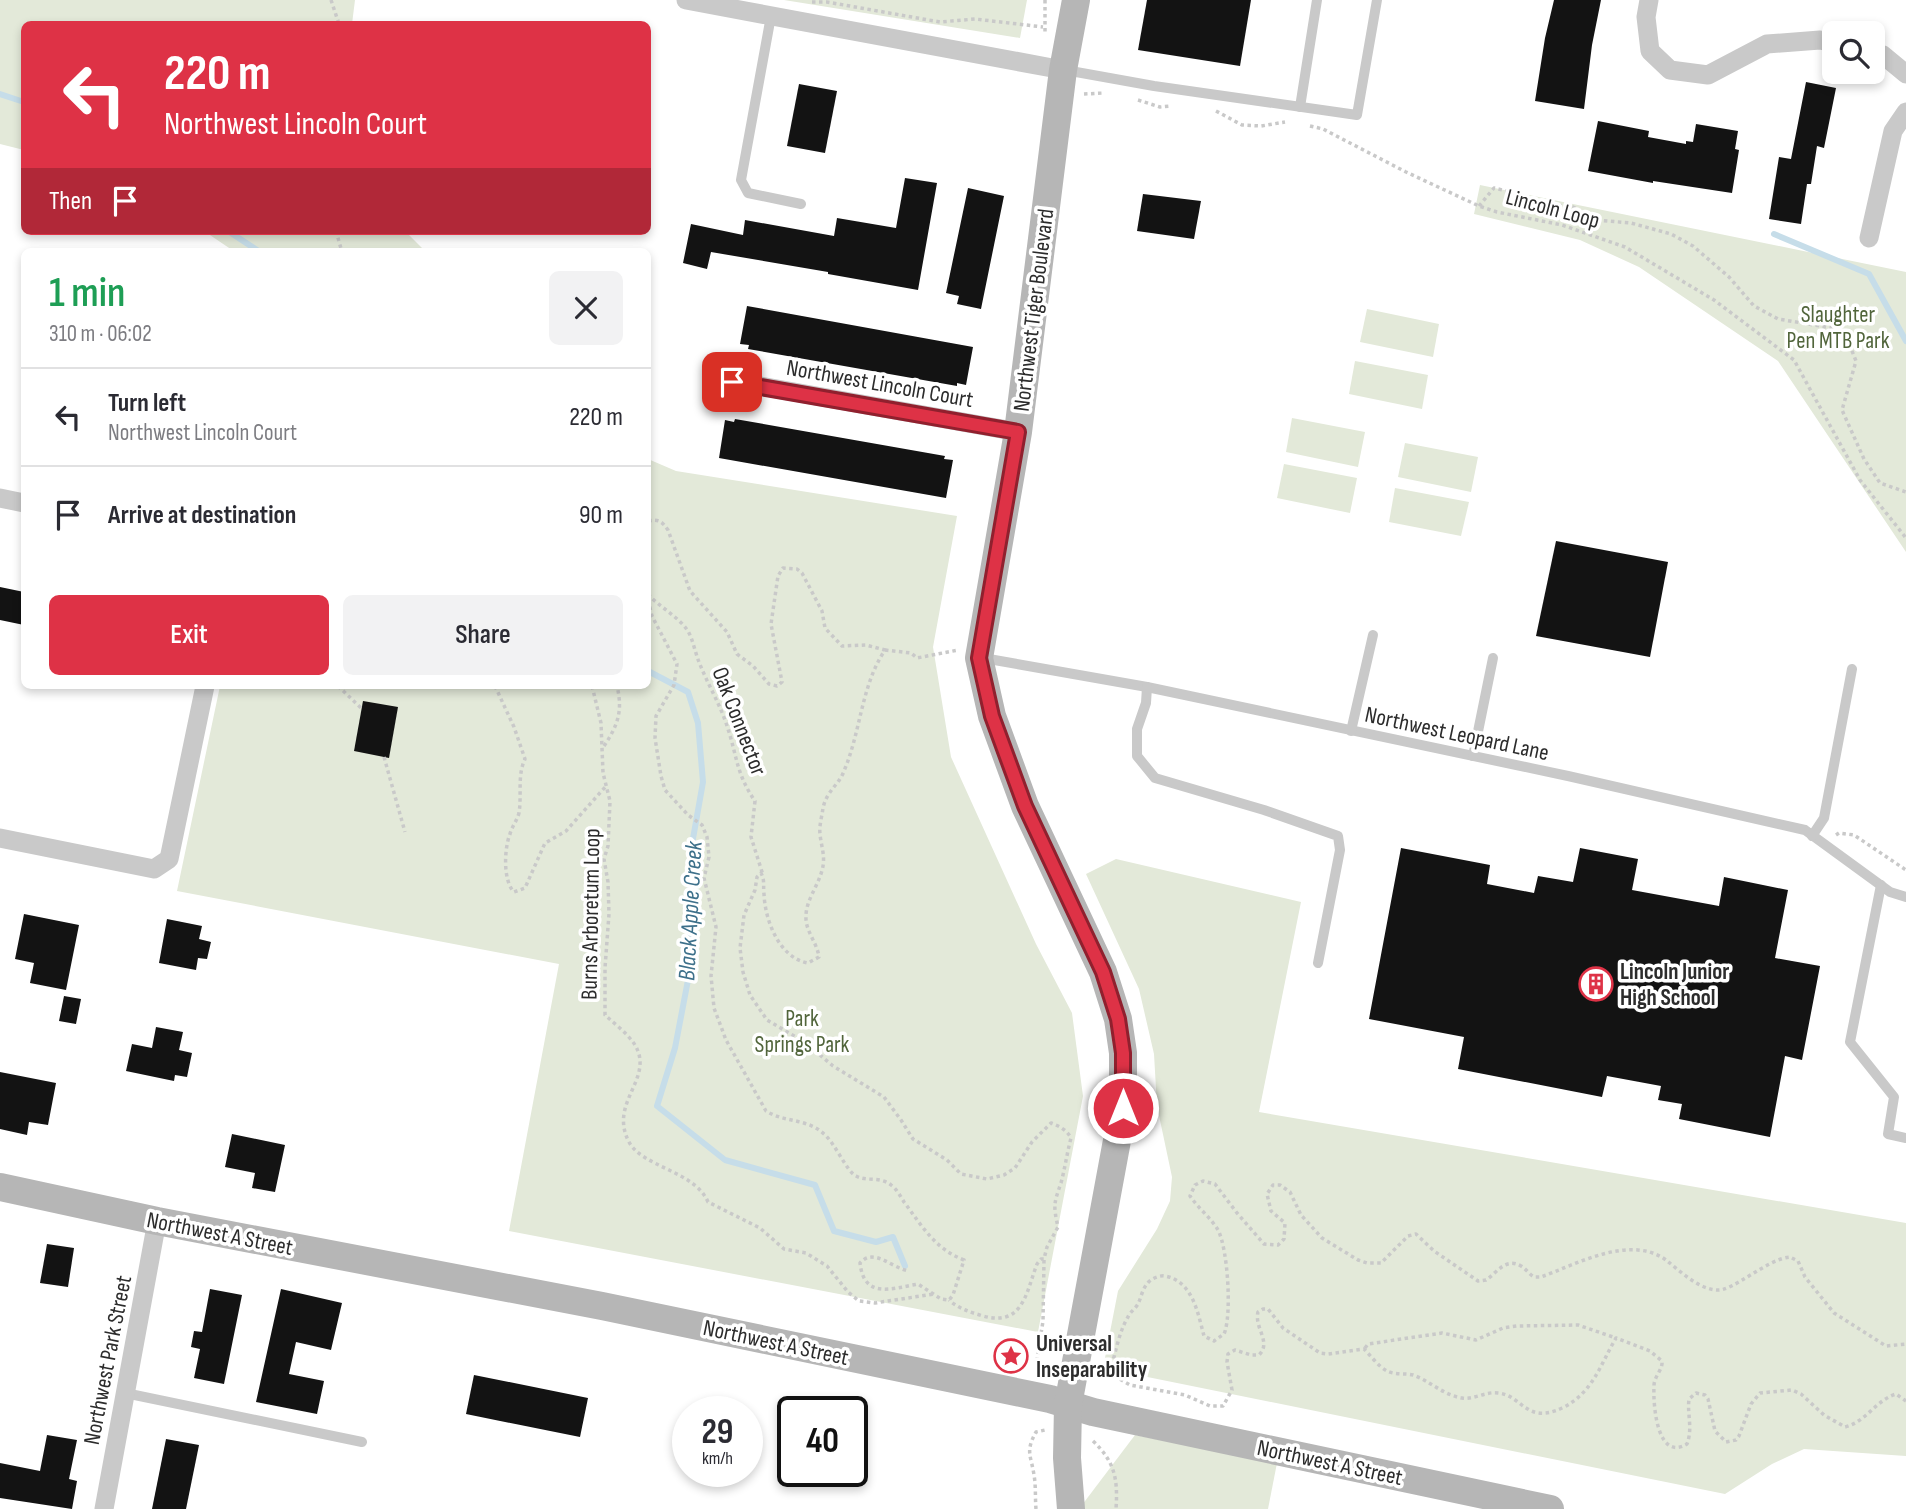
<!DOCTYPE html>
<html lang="en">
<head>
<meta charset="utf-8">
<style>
	:root { --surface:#fff; --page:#f2f2f3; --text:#2b2b33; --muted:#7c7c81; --line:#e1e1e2; --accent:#de3246 }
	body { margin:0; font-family:"Sofia Sans Condensed",sans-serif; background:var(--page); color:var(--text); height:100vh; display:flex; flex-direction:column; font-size:26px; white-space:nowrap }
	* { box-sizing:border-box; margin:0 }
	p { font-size:23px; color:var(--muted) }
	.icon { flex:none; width:38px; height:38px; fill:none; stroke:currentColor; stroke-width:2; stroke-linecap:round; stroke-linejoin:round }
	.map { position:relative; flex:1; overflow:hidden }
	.drawer { position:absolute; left:21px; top:248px; width:630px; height:441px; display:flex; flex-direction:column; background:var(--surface); border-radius:10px; box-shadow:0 4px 10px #0003 }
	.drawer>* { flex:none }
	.banner { position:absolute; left:21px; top:21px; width:630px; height:214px; border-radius:10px; box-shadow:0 4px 10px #0003; background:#de3246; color:#fff; overflow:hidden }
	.buttons { position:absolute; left:1822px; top:21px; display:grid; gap:14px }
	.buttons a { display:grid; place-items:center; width:63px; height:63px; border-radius:10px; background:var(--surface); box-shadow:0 4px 10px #0003; font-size:35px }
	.speed { position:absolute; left:672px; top:1396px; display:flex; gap:14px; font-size:35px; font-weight:700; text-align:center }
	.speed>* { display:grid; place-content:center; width:91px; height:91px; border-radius:50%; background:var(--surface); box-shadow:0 4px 10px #0003; line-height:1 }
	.speed small { font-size:18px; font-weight:400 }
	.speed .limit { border:4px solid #111; border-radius:10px; background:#fff; color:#111 }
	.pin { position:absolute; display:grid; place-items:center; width:60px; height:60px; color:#fff; margin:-30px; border-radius:14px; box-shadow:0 4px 10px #0006 }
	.me { position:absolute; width:77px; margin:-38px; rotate:0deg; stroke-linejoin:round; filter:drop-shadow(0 0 5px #0008) }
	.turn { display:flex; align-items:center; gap:24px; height:147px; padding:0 28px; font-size:32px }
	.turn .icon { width:91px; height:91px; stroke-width:2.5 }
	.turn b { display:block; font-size:49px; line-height:60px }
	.then { display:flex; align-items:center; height:66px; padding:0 28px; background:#0003; gap:14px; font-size:26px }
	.round { display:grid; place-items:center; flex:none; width:74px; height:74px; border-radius:10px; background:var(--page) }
	.summary { display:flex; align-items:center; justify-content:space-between; height:119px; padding:0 28px }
	h1 { font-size:42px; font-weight:600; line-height:52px; color:#1e9e55 }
	.action { display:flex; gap:14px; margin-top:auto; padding:14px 28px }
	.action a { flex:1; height:80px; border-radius:10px; background:var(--accent); color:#fff; font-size:28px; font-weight:600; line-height:80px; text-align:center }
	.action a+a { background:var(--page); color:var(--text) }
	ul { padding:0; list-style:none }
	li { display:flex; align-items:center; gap:21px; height:98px; padding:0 28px; border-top:2px solid var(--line) }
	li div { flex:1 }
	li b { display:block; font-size:26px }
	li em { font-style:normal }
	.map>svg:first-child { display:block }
</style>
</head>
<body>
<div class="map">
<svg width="1906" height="1509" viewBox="0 0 1906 1509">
	<rect width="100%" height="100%" fill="#fff"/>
	<g fill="#e3e9d9">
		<polygon points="0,0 355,0 352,24 24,24 24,150 0,144"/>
		<polygon points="784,0 1027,0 1020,38"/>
		<polygon points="1480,185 1906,272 1906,552 1778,361 1639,267 1580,240 1474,214"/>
		<polygon points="204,231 405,231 426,252 235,252"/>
		<polygon points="1367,309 1439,324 1433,357 1360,342"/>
		<polygon points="1355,361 1428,375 1422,409 1349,394"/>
		<polygon points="1292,418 1365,432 1358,467 1286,452"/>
		<polygon points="1405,443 1478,457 1471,492 1398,477"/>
		<polygon points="648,459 676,471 957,516 933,647 951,757 1036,944 1072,1013 1083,1096 1038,1332 509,1231 559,964 177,891 220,686 648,686"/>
		<polygon points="1284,464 1357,478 1350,513 1277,498"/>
		<polygon points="1395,488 1469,502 1461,536 1389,522"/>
		<polygon points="1116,859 1301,902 1259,1112 1906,1223 1906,1456 1804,1449 1772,1464 1725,1494 1103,1368 1118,1291 1157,1229 1170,1201 1172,1177 1157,1106 1154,1054 1139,989 1086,874"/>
		<polygon points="1135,1435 1277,1463 1268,1509 1079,1509"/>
	</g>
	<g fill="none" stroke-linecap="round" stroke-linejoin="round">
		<g stroke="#c6dde9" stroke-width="6">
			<polyline points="0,94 24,102"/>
			<polyline points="228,231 260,252"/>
			<polyline points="1774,234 1869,274 1906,341"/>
			<polyline points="648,671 688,692 698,723 703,782 691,850 688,980 675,1048 657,1106 725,1160 815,1185 834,1231 876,1242 893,1237 905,1266"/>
		</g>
	</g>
	<g fill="#131313">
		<polygon points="1147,0 1251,0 1240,66 1138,50"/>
		<polygon points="1554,0 1601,0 1592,45 1584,109 1535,101 1545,38"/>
		<polygon points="1806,82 1836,88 1824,148 1817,146 1811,184 1807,184 1801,224 1769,219 1779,157 1791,159"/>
		<polygon points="799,84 837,91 825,153 787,146"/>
		<polygon points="1598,121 1649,131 1648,137 1686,144 1686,141 1693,142 1696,124 1738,131 1735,149 1739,150 1732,193 1653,181 1653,183 1588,171"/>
		<polygon points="905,178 937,183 918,290 828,274 828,272 711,252 707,269 683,263 691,224 743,235 745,220 834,236 837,218 896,228"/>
		<polygon points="968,188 1004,196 981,309 957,304 959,296 946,293"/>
		<polygon points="1143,194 1201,201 1194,239 1137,231"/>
		<polygon points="747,306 973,347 966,385 957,383 957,386 748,349 749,345 740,344"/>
		<polygon points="735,419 945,456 944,459 953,460 946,498 719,458 725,420 734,422"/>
		<polygon points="1556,541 1668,562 1650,657 1536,636"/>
		<polygon points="0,587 24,592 24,625 0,620"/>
		<polygon points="363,701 398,707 389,758 354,751"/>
		<polygon points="1401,848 1490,865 1487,884 1534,893 1538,876 1573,882 1580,848 1638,859 1632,890 1719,906 1724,877 1788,890 1775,958 1820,966 1802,1060 1785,1056 1770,1137 1679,1119 1682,1104 1658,1100 1661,1086 1607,1076 1602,1097 1458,1069 1464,1037 1369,1019"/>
		<polygon points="24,914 79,925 66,990 30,983 34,963 15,959"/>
		<polygon points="167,919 202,926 199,939 211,942 207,959 198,958 196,970 159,963"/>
		<polygon points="64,996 81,999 76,1024 59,1021"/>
		<polygon points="156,1027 183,1032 179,1050 192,1053 187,1077 175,1075 174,1081 126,1071 132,1044 152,1048"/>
		<polygon points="0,1072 56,1083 48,1125 29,1122 27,1135 0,1129"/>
		<polygon points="232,1134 285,1145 275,1192 252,1188 255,1173 225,1167"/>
		<polygon points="47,1244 74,1248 68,1287 40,1283"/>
		<polygon points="210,1289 242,1295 224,1384 194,1378 200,1349 191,1347 194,1331 202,1332"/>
		<polygon points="281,1289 342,1303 331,1350 296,1342 289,1374 324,1381 317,1414 256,1402"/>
		<polygon points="474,1375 588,1398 580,1437 466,1414"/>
		<polygon points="47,1435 77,1440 69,1479 77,1481 72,1509 0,1498 0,1463 40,1471"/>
		<polygon points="166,1439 199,1445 186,1509 152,1509"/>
	</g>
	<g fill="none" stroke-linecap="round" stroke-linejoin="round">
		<g stroke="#c9c9c9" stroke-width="3.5" stroke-dasharray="3.5 3.5" stroke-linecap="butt">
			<polyline points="331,0 339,24"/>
			<polyline points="1045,0 1045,33"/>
			<polyline points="812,2 827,2 940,22 975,19 1043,27"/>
			<polyline points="1084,94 1104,93"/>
			<polyline points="1138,100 1160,107 1171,106"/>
			<polyline points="1216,111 1242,125 1261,126 1285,122"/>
			<polyline points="1310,126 1323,129 1406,172 1479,206 1497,212 1562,225 1625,247 1714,300 1794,360 1860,480 1906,538"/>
			<polyline points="1479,206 1494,188 1515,193 1531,202 1573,207 1596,220 1631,223 1671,234 1693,246 1729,277 1754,306 1778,319 1838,329 1848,341 1856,361 1842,410 1864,459 1880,483 1906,492"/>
			<polyline points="336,231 342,252"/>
			<path d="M648,521C658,519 662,521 668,530L690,591L727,632L737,654L753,666L769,684L777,686L782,682L771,624L778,576L783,568L797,569L802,573L822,611L825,628L842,646L866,645L885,650C861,686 861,731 844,771C839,785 827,790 823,808C822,816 819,826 820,834C821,845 825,855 823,866C820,884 806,899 806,916C805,931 817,942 819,957L808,963C779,958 765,920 764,894C763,886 765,880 761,873L757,877L755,890L744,915L740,948L743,972L750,995L767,1020L806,1043L833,1066L884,1097L901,1120L913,1139L947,1160L961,1174L987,1179L1004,1175L1015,1168L1032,1142L1051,1123C1059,1126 1067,1130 1071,1138C1067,1153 1065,1168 1061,1183C1054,1203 1053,1205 1058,1227L1047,1247L1044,1259H1041L1037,1264C1026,1293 1023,1327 983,1316C970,1312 959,1309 949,1300"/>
			<path d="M648,594C659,607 678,616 688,631C693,640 695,652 699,662C707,683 720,704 727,726C737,755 736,774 755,801L751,837L763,875"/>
			<path d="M648,600L652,616L677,664L674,685L656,716L655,738L661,776L665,790L688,815L702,825L707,837L709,857L704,878L716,927L711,976L714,1008L726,1040L766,1111C785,1123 807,1118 824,1134C835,1143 847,1172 856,1176C867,1182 880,1176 891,1185C896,1188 901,1197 904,1202C922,1226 935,1249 964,1260L953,1295L949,1300L941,1299L918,1284C891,1289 864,1299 860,1263C874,1247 891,1268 909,1271"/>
			<polyline points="885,650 911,653 917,658 958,650"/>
			<polyline points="338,686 361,708"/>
			<path d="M495,686L514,727L525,759C517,776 522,794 519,813C517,821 512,826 510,834C504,849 503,881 514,892L525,888L545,843L566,831L607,785"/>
			<path d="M592,686L601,723L603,773L610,801L608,846L604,859L608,882L609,914L605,968V1015C615,1024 628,1034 635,1045C655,1079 608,1102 629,1142C642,1167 695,1171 708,1202L760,1228L784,1249L806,1253L827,1266L848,1292L859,1301L875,1303L934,1294"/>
			<path d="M604,746C618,725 623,711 617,686"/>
			<polyline points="384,757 405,832"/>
			<polyline points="1836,835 1839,833 1854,835 1906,870"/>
			<polyline points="1044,1260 1043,1321 1037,1360 1042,1365 1052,1368"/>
			<polyline points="1365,1348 1368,1344 1442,1333 1476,1340 1503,1328 1517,1326 1578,1325 1616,1338"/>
			<path d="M1108,1372L1130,1385L1185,1395L1210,1406H1223L1232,1390L1227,1362L1228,1354L1235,1350L1251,1355H1259C1272,1342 1254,1328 1258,1312L1263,1309H1268L1283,1328L1320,1353L1328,1354L1364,1349C1370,1355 1379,1367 1387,1371C1395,1375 1405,1373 1413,1375C1430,1381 1443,1395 1462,1398C1474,1400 1486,1391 1498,1393C1522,1395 1526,1425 1562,1408C1593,1393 1600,1365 1616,1338L1650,1351L1662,1361C1663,1370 1654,1376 1654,1386C1653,1405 1657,1462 1687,1444C1693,1428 1687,1415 1689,1399L1696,1393L1705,1395L1708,1399L1715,1431L1726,1442L1736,1440L1739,1436L1751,1404L1760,1393L1792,1390L1801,1394L1824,1415L1845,1427C1866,1422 1876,1400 1896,1394L1906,1401"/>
			<path d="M1096,1378L1111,1368C1116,1351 1119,1332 1128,1317C1130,1312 1135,1309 1138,1304C1141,1298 1142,1290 1147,1284C1150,1279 1159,1275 1165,1276C1193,1281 1198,1314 1204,1336L1214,1341L1224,1334C1232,1316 1228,1249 1218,1230C1211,1218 1198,1208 1190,1196L1195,1185L1203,1181L1215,1184L1237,1213L1264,1244L1278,1245L1284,1239L1285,1223L1271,1211L1267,1194L1273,1185H1280L1290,1192L1301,1215L1322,1238L1358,1260L1367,1263H1381L1408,1236L1416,1234L1434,1251L1478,1281L1486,1280C1497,1273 1505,1257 1521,1266C1526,1269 1529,1274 1534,1277H1541C1577,1264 1630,1234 1666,1260C1680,1271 1698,1289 1717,1290C1732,1292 1767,1259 1790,1257L1798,1261L1805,1277L1834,1313L1886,1346L1906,1344"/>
			<path d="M1093,1441C1115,1462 1118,1479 1116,1509"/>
			<path d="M1036,1509C1035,1498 1036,1486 1034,1475C1031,1455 1025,1452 1036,1432L1045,1430"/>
		</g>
		<g stroke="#c9c9c9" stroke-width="10">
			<polyline points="771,16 741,180 748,193 801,204"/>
			<polyline points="1065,70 1154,86 1357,115 1377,0"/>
			<polyline points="1300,107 1317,0"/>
			<polyline points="983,658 1147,687 1568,776 1805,830 1890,892 1906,897"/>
			<polyline points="1147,687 1146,703 1137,729 1137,756 1155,778 1264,810 1338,836 1340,850 1318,963"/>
			<polyline points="1351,731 1373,635"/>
			<polyline points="1473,756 1493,658"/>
			<polyline points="1812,836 1824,818 1852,669"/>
			<polyline points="1881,885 1850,1042 1894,1097 1888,1134 1906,1138"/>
			<polyline points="125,1393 362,1442"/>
		</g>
		<g stroke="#c9c9c9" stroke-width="19">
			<polyline points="686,0 1063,70"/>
			<polyline points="1649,0 1646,17 1650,51 1670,70 1708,75 1767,44 1820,40 1834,43"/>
			<polyline points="1872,52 1883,55 1906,74"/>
			<polyline points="1869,238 1893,131 1906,112"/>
			<polyline points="732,381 1018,432"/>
			<polyline points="0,498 24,503"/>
			<polyline points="0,838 154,869 169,859 205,686"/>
			<polyline points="104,1509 157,1221"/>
		</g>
		<g stroke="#b6b6b6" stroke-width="28">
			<polyline points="0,1187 157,1221 602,1306 1050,1399 1093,1412 1550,1509"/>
			<polyline points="1071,1509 1067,1458 1068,1405 1123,1108 1123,1053 1118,1019 1103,972 1025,806 992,716 979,658 1018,432 1063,70 1076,0"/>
		</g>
	</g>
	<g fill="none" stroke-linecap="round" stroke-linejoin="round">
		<defs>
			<polyline id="route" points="732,382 1018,432 979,658 992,716 1025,806 1103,972 1118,1019 1123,1053 1123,1108"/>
		</defs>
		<use href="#route" stroke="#90202e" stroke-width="18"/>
		<use href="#route" stroke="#de3246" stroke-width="12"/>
	</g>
	<defs>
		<symbol id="building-ring" viewBox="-11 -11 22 22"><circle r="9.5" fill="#fff" stroke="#de3246" stroke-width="1.5"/><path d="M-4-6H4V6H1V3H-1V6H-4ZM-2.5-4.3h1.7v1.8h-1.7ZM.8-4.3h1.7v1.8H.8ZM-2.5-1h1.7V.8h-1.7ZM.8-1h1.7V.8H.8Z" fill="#de3246"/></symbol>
		<symbol id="sight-ring" viewBox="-11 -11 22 22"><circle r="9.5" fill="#fff" stroke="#de3246" stroke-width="1.5"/><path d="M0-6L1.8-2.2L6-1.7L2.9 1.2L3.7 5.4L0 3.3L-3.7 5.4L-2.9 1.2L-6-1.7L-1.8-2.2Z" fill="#de3246"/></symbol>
	</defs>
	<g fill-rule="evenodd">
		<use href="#building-ring" x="1577" y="965" width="38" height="38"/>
		<use href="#sight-ring" x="992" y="1337" width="38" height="38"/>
	</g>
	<g text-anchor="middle" stroke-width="7" stroke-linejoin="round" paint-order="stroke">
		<g font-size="23" fill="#2c2c2c" stroke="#fff">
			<text transform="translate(1553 208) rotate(15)" y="8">Lincoln Loop</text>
			<text transform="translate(1033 310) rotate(-83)" y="8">Northwest Tiger Boulevard</text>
			<text transform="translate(880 383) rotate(10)" y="8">Northwest Lincoln Court</text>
			<text transform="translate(740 721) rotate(69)" y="8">Oak Connector</text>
			<text transform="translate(1457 733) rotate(12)" y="8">Northwest Leopard Lane</text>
			<text transform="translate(590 914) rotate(-89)" y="8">Burns Arboretum Loop</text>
			<text transform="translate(220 1233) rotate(11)" y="8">Northwest A Street</text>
			<text transform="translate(776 1342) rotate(12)" y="8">Northwest A Street</text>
			<text transform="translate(107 1360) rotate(-79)" y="8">Northwest Park Street</text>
			<text transform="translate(1330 1462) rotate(12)" y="8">Northwest A Street</text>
		</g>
		<g font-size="23" fill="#51653b" stroke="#fff">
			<text x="1838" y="322">Slaughter<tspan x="1838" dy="26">Pen MTB Park</tspan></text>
			<text x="802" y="1026">Park<tspan x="802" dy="26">Springs Park</tspan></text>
		</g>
		<g font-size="23" font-weight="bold" fill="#2c2c2c" stroke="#fff" text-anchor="start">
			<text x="1620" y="979">Lincoln Junior<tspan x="1620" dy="26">High School</tspan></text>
			<text x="1036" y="1351">Universal<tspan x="1036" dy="26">Inseparability</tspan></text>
		</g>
		<g font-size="24" font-style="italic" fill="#3d708a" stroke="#fff">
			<text transform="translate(690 911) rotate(-87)" y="8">Black Apple Creek</text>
		</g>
	</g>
</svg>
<div class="buttons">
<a><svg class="icon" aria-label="search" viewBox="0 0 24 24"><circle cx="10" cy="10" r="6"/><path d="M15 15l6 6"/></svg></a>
</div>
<div class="speed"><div>29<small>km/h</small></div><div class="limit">40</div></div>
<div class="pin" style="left:732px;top:382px;background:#d93025"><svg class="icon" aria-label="arrive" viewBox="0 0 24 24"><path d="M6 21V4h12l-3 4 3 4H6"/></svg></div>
<svg class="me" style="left:1123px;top:1108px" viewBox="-20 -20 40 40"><circle r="17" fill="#de3246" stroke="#fff" stroke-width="3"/><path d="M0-11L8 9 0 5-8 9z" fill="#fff"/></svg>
<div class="banner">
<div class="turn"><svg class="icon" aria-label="left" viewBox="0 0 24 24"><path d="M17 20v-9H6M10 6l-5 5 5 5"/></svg><div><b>220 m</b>Northwest Lincoln Court</div></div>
<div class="then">Then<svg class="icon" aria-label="arrive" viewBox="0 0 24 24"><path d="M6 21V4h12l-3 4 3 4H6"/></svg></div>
</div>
<section class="drawer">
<div class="summary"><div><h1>1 min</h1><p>310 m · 06:02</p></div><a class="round"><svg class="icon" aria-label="close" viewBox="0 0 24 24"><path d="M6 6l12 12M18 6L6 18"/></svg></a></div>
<ul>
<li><svg class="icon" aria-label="left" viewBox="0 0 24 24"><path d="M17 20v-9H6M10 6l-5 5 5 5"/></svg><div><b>Turn left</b><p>Northwest Lincoln Court</p></div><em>220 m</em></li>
<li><svg class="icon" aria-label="arrive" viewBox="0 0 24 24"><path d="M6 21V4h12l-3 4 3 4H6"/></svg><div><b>Arrive at destination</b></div><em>90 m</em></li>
</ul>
<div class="action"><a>Exit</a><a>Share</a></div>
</section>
</div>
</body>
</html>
